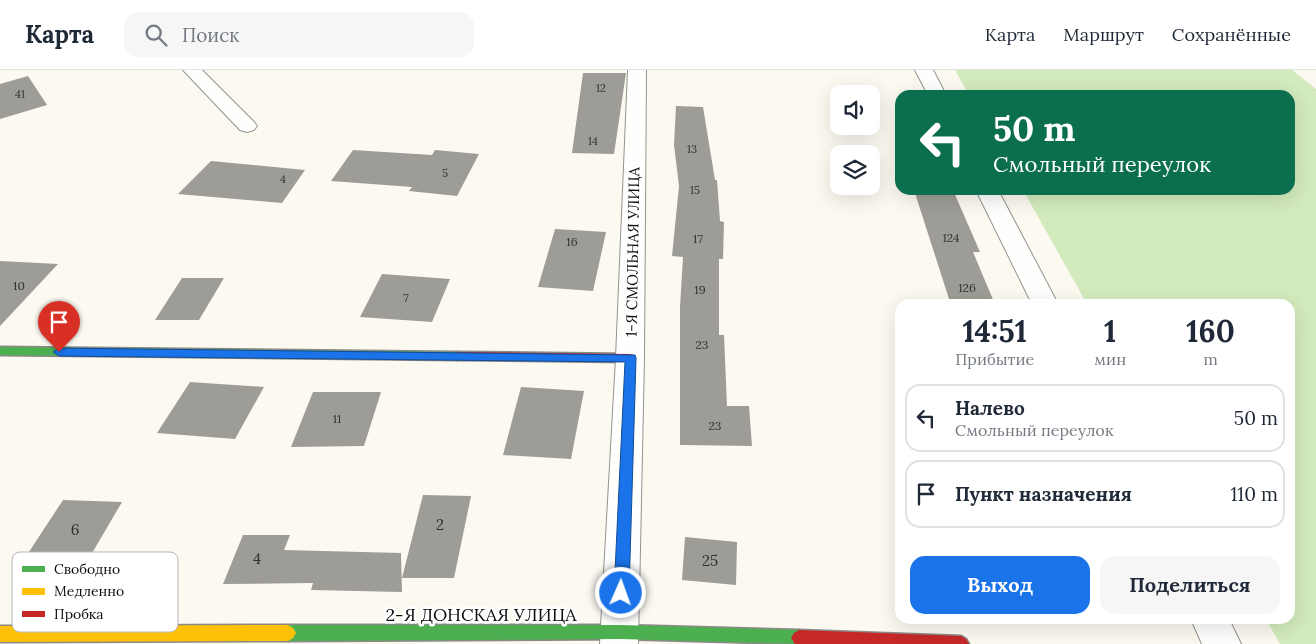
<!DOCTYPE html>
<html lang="ru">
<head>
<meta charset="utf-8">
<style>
	:root { --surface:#fff; --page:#f6f6f7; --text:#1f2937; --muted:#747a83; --line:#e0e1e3; --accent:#1a73e8 }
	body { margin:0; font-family:Lora,serif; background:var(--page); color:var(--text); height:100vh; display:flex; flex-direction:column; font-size:19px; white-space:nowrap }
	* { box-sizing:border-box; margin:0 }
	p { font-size:16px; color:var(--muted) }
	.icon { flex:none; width:28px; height:28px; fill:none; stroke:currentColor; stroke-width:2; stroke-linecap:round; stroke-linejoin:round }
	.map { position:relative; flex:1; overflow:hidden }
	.drawer { position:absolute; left:895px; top:229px; width:400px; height:325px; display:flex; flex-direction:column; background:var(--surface); border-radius:15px; box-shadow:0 5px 20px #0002 }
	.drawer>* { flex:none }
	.banner { position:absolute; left:895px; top:20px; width:400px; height:105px; border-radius:15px; box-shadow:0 5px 20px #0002; background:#0b6e4f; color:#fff; overflow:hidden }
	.fabs { position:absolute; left:830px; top:15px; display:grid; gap:10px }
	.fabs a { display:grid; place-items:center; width:50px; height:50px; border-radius:10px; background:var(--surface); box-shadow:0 5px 20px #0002; font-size:25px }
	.pin { position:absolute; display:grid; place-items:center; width:42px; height:42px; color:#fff; margin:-51px -21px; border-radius:50% 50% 50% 0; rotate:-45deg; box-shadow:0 0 5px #0007 }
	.pin .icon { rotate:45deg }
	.me { position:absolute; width:55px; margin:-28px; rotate:2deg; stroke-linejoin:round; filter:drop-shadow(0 0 4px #0008) }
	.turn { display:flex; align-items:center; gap:18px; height:105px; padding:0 15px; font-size:22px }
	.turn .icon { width:65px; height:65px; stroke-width:2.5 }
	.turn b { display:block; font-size:35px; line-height:42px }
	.eta { display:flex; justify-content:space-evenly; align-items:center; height:85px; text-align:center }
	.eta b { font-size:30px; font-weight:700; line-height:35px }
	.action { display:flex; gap:10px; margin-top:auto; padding:10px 15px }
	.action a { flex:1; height:58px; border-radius:15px; background:var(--accent); color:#fff; font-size:20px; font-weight:700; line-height:58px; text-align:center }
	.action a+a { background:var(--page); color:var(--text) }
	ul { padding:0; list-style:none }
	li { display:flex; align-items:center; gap:15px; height:68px; margin:0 10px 8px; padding:0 5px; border:2px solid var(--line); border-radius:15px }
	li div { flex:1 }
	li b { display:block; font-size:19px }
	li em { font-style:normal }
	header { display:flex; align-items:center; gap:30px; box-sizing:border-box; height:70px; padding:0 25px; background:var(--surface); border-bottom:1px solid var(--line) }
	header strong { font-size:24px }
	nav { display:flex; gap:28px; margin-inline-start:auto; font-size:18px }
	.search { width:350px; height:45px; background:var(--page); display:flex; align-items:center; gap:12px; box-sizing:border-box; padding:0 18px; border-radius:15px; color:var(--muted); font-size:19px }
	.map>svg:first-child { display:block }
</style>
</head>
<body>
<header>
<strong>Карта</strong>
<div class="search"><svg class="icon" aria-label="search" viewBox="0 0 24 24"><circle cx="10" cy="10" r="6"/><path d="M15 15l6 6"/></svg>Поиск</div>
<nav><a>Карта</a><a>Маршрут</a><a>Сохранённые</a></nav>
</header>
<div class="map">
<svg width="1316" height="574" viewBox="0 0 1316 574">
	<rect width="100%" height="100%" fill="#fbf9f0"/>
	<polygon fill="#d3eabd" points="955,0 1292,0 1316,19 1316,574 1280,574 1266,549 1290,549 1290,234 1087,234 1023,120 1290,120 1290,25 969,25"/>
	<g fill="#9e9c96">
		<polygon points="583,3 626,3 614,84 572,83"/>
		<polygon points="28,6 47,35 0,49 0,14"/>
		<polygon points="676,36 703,37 715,110 717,110 720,151 724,152 723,189 719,189 719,265 724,265 727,336 749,336 752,376 680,375 680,237 683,187 672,186 679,116 674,75"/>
		<polygon points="353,80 432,85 435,80 479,84 457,126 409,121 412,117 331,111"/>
		<polygon points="211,91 305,100 282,133 178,124"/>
		<polygon points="914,120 953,120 980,182 973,182 994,232 950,232"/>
		<polygon points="555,159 606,162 593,221 538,217"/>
		<polygon points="0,191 58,194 0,256"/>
		<polygon points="382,204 450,209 432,252 360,247"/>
		<polygon points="182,208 224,208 199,250 155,250"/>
		<polygon points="190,312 264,317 235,369 157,363"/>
		<polygon points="521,317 584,321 571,389 503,385"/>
		<polygon points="313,322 381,322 364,376 291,377"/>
		<polygon points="423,425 471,426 454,508 402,508"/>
		<polygon points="63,430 122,432 88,490 25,488"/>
		<polygon points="243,465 290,465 284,480 401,483 402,522 311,520 313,513 223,514"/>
		<polygon points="685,467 737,472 736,515 682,510"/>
	</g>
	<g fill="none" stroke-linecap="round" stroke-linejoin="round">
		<defs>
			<g id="street">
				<polygon points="183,0 202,0 254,52 257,56 254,60 247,62 240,60"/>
				<polygon points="628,0 646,0 644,288 638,574 600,574 616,288"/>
				<polygon points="915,0 933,0 946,25 928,25"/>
				<polygon points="976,120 998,120 1058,234 1032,234"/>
				<polygon points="1191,549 1229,549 1241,574 1202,574"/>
			</g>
			<g id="fast">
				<polygon points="0,277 457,282 463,286 457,290 0,285"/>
				<polygon points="288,555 620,555 799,560 804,563 807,568 803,574 620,569 288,571 283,568 280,563 283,558"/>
			</g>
			<polygon id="slow" points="288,555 293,558 296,563 293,568 288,571 0,572 0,556"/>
			<g id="jam">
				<polygon points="457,282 630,284 634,285 636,288 634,291 630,292 457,290 451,286"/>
				<polygon points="799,560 961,566 966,569 969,574 795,574 791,568 794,563"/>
			</g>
		</defs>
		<use href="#street" stroke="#94938f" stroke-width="2"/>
		<use href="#fast" stroke="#8b8a86" stroke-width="3"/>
		<use href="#slow" stroke="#8b8a86" stroke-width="3"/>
		<use href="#jam" stroke="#8b8a86" stroke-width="3"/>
		<use href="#street" fill="#fefefd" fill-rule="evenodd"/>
		<use href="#fast" fill="#4caf50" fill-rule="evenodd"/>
		<use href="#slow" fill="#ffc107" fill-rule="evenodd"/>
		<use href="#jam" fill="#c62828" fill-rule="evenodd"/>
	</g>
	<polygon fill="#1a73e8" stroke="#114b97" points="59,278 635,285 636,288 629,523 626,528 621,530 616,528 614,523 625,292 59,286 53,282"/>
	<g text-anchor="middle" stroke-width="5" stroke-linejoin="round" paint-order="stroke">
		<g font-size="11" fill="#31312f">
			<text x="601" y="22">12</text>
			<text x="20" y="28">41</text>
			<text x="593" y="75">14</text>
			<text x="692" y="83">13</text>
			<text x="445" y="107">5</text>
			<text x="283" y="113">4</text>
			<text x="695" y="124">15</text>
		</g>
		<g font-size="12" fill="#31312f">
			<text x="951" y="172">124</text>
			<text x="698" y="173">17</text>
			<text x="572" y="176">16</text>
			<text x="19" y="220">10</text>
			<text x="967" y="222">126</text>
			<text x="700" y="224">19</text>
			<text x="406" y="232">7</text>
			<text x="702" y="279">23</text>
			<text x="337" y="353">11</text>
			<text x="715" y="360">23</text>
		</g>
		<g font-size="15" fill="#0d0d0d" stroke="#fff">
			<text transform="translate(633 182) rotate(-89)" y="5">1-Я СМОЛЬНАЯ УЛИЦА</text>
		</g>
		<g font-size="15" fill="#31312f">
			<text x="440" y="460">2</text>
			<text x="75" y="465">6</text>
			<text x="257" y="494">4</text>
			<text x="710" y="496">25</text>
		</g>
		<g font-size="18" fill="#0d0d0d" stroke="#fff">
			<text x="481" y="551">2-Я ДОНСКАЯ УЛИЦА</text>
		</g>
	</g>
	<rect x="12" y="482" width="166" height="80" rx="8" fill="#fff" stroke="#b6b6b6" stroke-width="1"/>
	<rect x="22" y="496" width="23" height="6" fill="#4caf50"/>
	<rect x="22" y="518" width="23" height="7" fill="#ffc107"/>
	<rect x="22" y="541" width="23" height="6" fill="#c62828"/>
	<g font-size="14" fill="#0d0d0d">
		<text x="54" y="504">Свободно</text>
		<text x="54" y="526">Медленно</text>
		<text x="54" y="549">Пробка</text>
	</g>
</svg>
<div class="fabs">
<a><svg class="icon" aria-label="sound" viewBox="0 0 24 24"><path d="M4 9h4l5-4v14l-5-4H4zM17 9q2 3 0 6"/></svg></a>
<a><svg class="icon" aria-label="layers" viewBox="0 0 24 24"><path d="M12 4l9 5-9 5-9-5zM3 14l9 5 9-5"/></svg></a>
</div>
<div class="pin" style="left:59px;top:282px;background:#d93025"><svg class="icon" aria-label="arrive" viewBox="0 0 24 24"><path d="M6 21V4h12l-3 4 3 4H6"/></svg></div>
<svg class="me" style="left:621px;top:523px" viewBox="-20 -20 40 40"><circle r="17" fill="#1a73e8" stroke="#fff" stroke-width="3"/><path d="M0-11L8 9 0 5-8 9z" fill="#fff"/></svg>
<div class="banner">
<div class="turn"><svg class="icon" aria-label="left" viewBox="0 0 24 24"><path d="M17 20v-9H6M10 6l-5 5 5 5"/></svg><div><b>50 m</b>Смольный переулок</div></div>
</div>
<section class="drawer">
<div class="eta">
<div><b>14:51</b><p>Прибытие</p></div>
<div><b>1</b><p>мин</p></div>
<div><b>160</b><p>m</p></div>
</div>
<ul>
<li><svg class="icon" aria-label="left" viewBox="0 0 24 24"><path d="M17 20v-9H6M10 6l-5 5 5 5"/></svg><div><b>Налево</b><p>Смольный переулок</p></div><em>50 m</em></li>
<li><svg class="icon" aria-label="arrive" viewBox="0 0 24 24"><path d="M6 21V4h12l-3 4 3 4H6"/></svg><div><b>Пункт назначения</b></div><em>110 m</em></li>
</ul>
<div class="action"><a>Выход</a><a>Поделиться</a></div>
</section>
</div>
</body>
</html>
